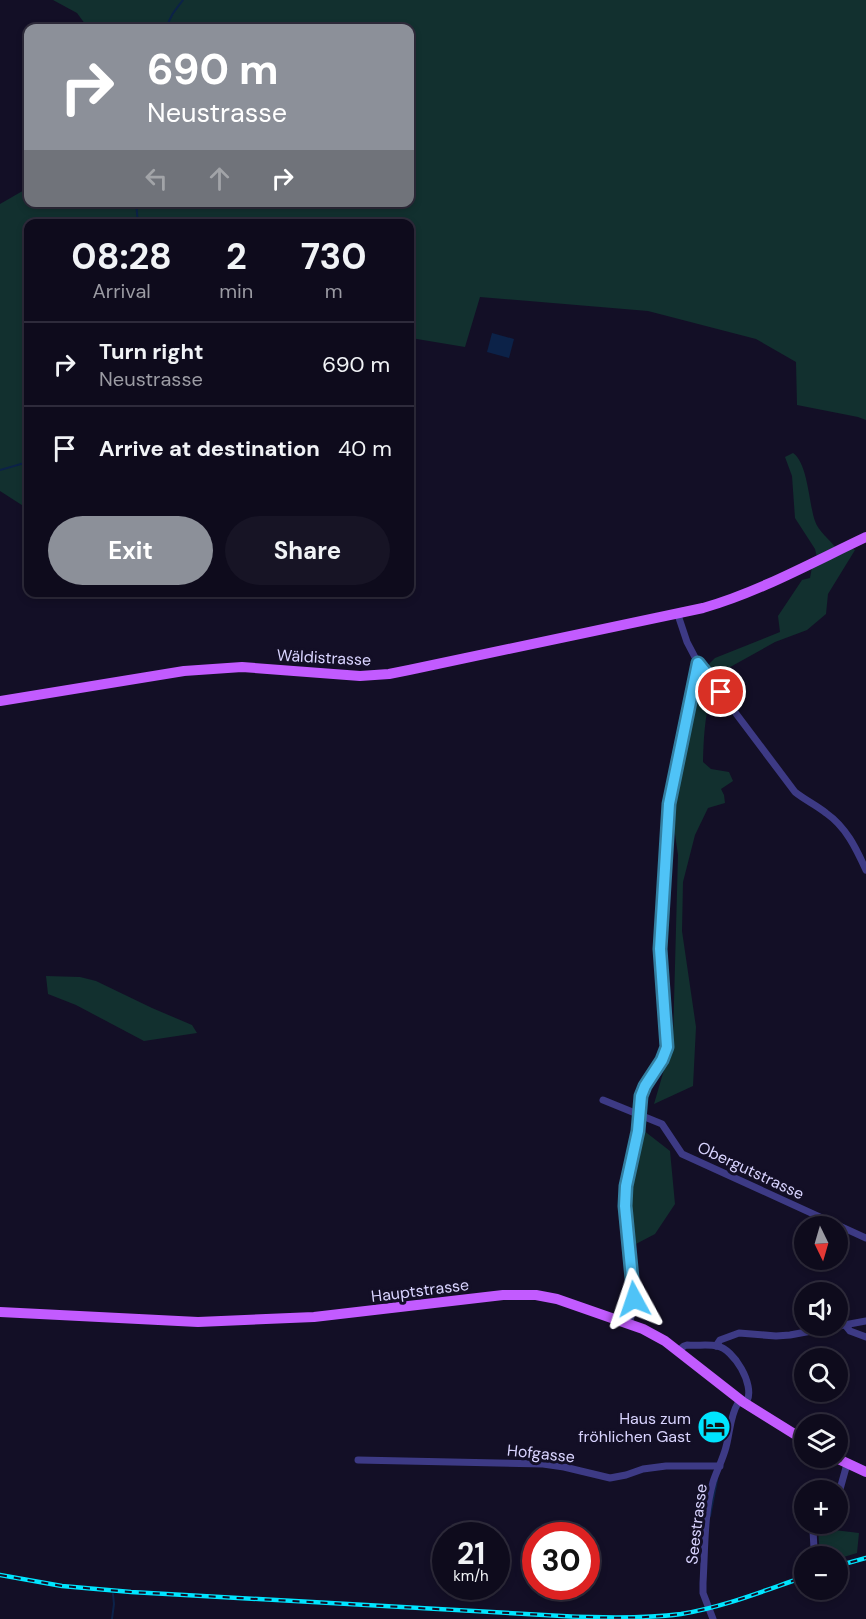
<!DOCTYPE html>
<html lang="en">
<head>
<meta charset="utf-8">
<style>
	:root { --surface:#0e0b1c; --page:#171425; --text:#f1f3f6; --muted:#9b9ba3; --line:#2e2b3b; --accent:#8c9099 }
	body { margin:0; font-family:"DM Sans",sans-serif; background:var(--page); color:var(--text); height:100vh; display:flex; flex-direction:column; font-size:22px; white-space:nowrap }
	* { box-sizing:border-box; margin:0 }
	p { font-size:20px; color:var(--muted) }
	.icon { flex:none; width:33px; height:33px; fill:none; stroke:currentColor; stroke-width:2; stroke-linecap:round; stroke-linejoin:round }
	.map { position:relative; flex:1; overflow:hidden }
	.details { position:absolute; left:24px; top:219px; width:390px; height:378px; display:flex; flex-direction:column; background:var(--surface); border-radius:12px; box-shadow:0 3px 9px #0003,0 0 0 2px var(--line) }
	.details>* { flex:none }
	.banner { position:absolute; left:24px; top:24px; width:390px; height:183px; border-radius:12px; box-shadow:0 3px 9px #0003,0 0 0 2px var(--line); background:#8c9099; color:#fff; overflow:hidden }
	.needle { width:39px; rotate:175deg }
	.tools { position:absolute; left:794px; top:1216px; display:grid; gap:12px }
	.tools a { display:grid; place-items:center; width:54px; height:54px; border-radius:50%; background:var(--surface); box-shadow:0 3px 9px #0003,0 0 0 2px var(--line); font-size:30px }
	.speed { position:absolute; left:432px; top:1522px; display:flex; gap:12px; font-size:30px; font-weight:700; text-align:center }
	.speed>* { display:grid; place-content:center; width:78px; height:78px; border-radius:50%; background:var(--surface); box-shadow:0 3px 9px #0003,0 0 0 2px var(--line); line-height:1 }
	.speed small { font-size:15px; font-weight:400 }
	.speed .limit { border:9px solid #d22; background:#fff; color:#111 }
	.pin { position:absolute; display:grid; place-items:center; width:51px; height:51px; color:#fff; margin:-26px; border:3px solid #fff; border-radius:50%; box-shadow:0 2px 6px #0007 }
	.me { position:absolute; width:66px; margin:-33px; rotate:355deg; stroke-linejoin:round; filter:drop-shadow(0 0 4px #0008) }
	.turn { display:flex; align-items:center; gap:21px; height:126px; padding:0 24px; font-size:27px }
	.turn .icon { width:78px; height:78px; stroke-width:2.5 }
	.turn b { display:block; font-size:42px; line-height:51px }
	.lanes { display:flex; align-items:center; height:57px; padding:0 24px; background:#0003; justify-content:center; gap:30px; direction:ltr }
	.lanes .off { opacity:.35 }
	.eta { display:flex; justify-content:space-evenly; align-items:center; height:102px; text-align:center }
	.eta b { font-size:36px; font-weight:700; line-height:42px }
	.cta { display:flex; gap:12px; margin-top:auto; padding:12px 24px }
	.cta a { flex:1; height:69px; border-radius:36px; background:var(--accent); color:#fff; font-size:24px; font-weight:700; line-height:69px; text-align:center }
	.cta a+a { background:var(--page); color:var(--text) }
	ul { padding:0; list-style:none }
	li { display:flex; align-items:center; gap:18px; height:84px; padding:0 24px; border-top:2px solid var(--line) }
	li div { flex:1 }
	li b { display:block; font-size:22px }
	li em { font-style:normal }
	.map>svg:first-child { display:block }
</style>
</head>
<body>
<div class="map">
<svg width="866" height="1619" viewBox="0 0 866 1619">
	<rect width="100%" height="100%" fill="#130f26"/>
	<g fill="#12302f">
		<polygon points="53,0 866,0 866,420 858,417 797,405 796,362 756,339 648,311 480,297 465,347 411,338 410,340 410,224 28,224 28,509 0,491 0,204 26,189 28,183 28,202 410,202 410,28 88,28 77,13"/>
		<path d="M793,453C808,463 809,505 815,521C818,531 830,540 836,548L817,557L815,549L795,518L792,476L785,457Z"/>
		<path d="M852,548L855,550L828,594L826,614L807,630L775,642L723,671C705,697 704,731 703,762L711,769L729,772L733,781L721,789L724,795L725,803L708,808L695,835L683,882L682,931L696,1027L693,1086L654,1104L673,1039L678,855L671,806L699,674L715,658L780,632L778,616L802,580L810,578L812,567Z"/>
		<polygon points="46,976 80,977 96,981 152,1008 192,1025 197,1033 144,1041 76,1005 48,994"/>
		<polygon points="643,1130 670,1151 675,1204 655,1234 634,1245 628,1197 629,1180"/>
		<polygon points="822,1524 836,1524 836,1529 826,1529 859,1533 857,1553 837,1559 837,1557 820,1557 818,1528 821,1528"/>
	</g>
	<polygon fill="#0c2248" points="492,333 514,339 509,358 487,352"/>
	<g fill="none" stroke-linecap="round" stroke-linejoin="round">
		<g stroke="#0c2248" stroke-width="2">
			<path d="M167,28C169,17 176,9 183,0"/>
			<polyline points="136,202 138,224"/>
			<polyline points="0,470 28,462"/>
			<polyline points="710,1516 717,1480"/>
			<polyline points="112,1619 114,1604 113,1594"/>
		</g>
		<g stroke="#3d3a85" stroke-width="7">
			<path d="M678,615L687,642L698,663L795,792C805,800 816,805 826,813C846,827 856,848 866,870"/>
			<polyline points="603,1100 662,1124 682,1154 866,1238"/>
			<path d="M629,1324C643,1281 622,1232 625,1187C627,1169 634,1152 637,1134C640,1120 638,1106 642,1093C651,1069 666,1064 667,1035L660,949L669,804L698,663"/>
			<polyline points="846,1326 850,1331 866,1337"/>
			<polyline points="716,1346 720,1340 739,1333 776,1336 790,1335 866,1321"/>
			<path d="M678,1351L684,1346L687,1345C697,1346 708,1344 717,1346C734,1349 755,1385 747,1401L738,1403C730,1416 730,1432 726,1447C723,1459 717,1470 713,1482C704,1514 705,1549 703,1583V1593L713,1619"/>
			<polyline points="358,1460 543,1464 564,1467 610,1478 626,1475 643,1469 666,1466 720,1466"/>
			<polyline points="837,1500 847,1464"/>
			<polyline points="814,1548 813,1531 815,1524"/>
		</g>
		<g stroke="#c25bff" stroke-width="10">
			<path d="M0,701L184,671L242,667L360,676L389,674L409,670L703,608C759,592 813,562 866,537"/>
			<polyline points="0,1312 198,1322 314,1317 503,1295 536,1295 557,1299 643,1329 665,1341 743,1402 804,1440"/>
			<polyline points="836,1458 866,1472"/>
		</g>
		<defs>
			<g id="rail">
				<polyline points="837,1566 866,1558"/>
				<path d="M0,1575L62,1586L131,1592L562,1616C602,1618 642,1619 681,1614C724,1607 763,1591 804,1577"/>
			</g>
		</defs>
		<use href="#rail" stroke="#00e5ff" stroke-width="4.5"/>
		<use href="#rail" stroke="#130f26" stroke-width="2" stroke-dasharray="7" stroke-linecap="butt"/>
	</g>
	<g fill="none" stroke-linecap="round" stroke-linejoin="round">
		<defs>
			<polyline id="route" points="634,1299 625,1206 626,1186 638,1131 641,1096 645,1086 662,1060 667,1047 660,949 669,804 698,663 721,692"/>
		</defs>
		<use href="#route" stroke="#337fa1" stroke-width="15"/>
		<use href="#route" stroke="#4fc3f7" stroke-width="10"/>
	</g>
	<defs>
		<symbol id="hotel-disc" viewBox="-11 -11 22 22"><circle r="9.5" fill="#00e5ff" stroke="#130f26"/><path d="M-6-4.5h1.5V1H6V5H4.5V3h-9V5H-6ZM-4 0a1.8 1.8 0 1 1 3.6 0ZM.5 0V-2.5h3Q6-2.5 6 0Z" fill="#111"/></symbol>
	</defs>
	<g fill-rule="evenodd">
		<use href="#hotel-disc" x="695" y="1408" width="38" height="38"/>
	</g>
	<g text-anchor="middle" stroke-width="6" stroke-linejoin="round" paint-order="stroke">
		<g font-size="16" fill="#d9d4ff" stroke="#130f26">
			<text transform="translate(324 657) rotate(3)" y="6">Wäldistrasse</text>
			<text transform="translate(751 1170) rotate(25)" y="6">Obergutstrasse</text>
			<text transform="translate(420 1290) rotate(-7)" y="6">Hauptstrasse</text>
			<text transform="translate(541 1453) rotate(6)" y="6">Hofgasse</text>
			<text transform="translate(696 1524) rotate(-83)" y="6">Seestrasse</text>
		</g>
		<g font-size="16" fill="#d9d4ff" stroke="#130f26" text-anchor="end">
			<text x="691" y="1424">Haus zum<tspan x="691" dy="18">fröhlichen Gast</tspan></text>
		</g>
	</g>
</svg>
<div class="tools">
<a><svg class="needle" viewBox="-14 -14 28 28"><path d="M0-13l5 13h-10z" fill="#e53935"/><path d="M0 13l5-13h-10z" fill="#9b9ba3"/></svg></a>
<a><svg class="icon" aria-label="sound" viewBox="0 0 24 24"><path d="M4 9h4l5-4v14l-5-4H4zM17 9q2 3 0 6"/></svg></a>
<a><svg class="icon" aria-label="search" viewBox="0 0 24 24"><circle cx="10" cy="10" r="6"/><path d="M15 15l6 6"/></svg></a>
<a><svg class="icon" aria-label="layers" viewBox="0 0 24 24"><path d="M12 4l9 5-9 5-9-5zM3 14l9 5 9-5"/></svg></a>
<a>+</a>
<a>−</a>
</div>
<div class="speed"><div>21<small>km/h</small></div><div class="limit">30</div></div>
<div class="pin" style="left:721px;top:692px;background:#d93025"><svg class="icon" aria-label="arrive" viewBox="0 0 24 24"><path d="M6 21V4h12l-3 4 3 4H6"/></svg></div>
<svg class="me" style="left:634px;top:1299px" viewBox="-20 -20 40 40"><path d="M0-17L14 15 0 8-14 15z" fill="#4fc3f7" stroke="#fff" stroke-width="4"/></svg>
<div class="banner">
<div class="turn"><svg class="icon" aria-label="right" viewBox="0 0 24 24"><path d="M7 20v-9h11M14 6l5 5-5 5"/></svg><div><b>690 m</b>Neustrasse</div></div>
<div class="lanes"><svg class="icon off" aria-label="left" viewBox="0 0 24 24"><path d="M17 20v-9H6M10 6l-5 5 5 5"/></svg><svg class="icon off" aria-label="ahead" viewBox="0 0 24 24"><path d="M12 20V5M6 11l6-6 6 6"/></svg><svg class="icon" aria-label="right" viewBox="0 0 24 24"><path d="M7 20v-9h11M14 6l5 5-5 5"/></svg></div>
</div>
<section class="details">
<div class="eta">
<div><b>08:28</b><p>Arrival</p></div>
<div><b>2</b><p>min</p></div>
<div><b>730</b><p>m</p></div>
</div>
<ul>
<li><svg class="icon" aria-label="right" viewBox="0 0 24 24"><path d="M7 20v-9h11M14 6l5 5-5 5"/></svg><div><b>Turn right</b><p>Neustrasse</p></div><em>690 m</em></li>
<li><svg class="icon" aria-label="arrive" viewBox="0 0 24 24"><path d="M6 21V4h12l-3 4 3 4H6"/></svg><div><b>Arrive at destination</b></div><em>40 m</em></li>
</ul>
<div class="cta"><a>Exit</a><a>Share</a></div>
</section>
</div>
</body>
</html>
